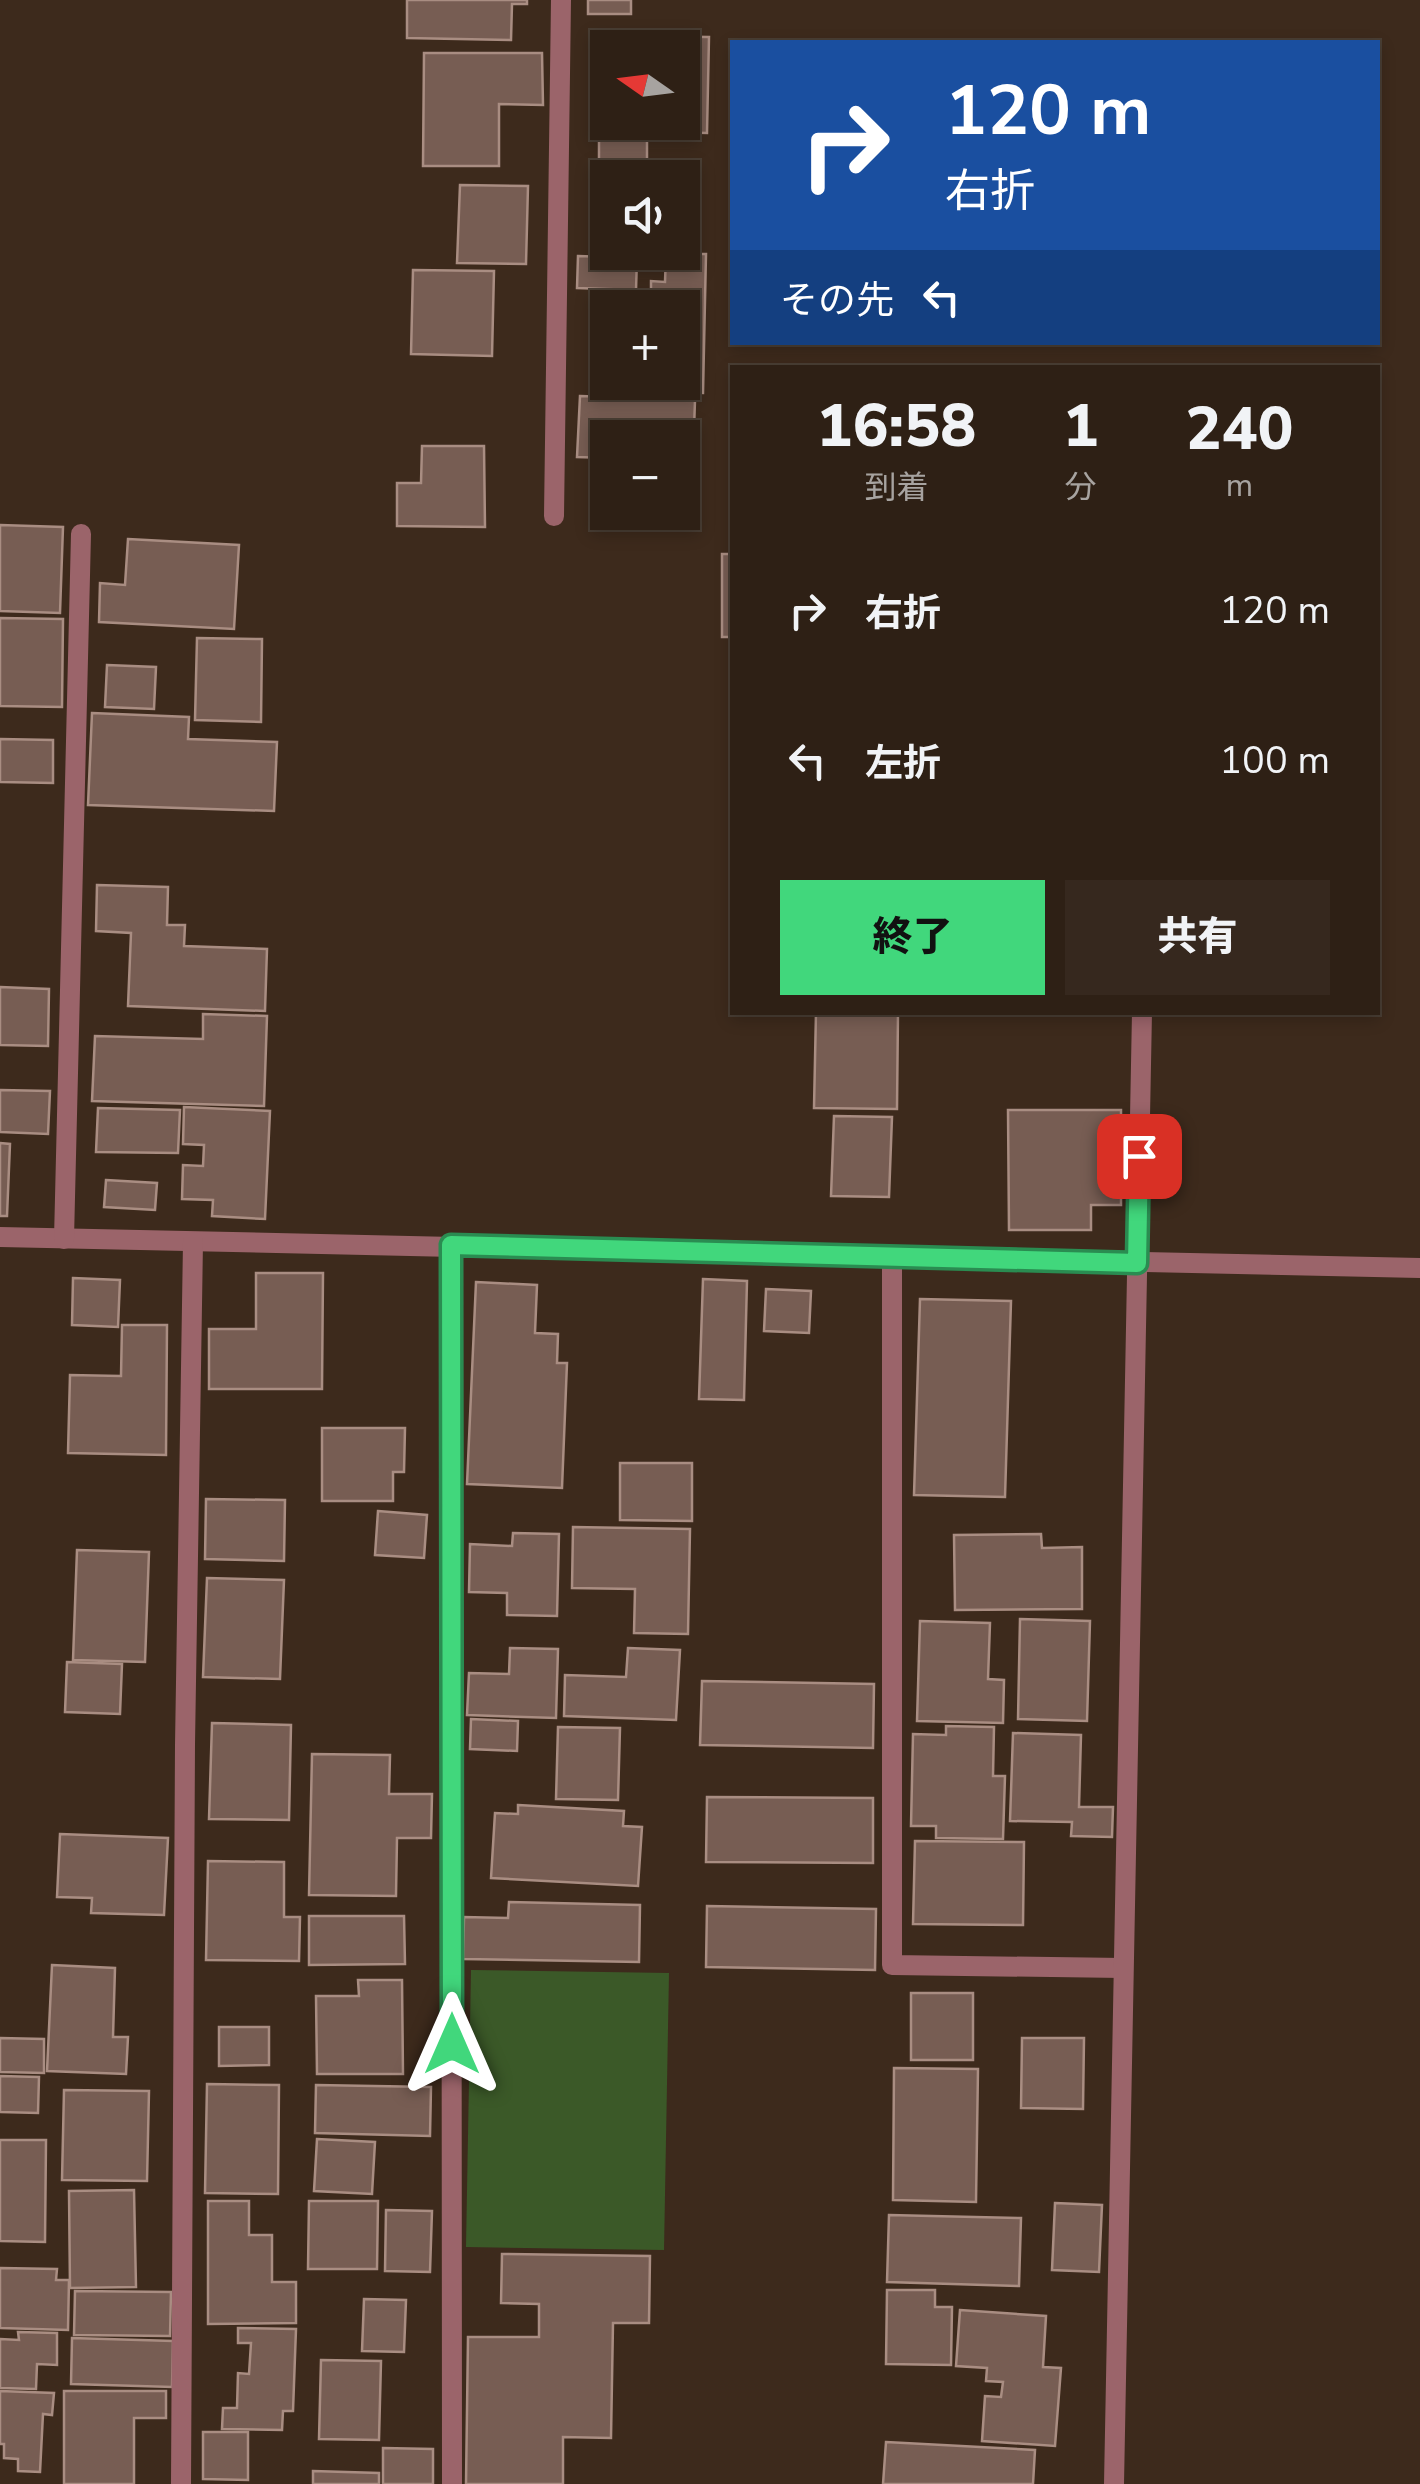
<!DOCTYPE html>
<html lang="ja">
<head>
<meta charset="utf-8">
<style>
	:root { --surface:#2e2015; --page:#36281e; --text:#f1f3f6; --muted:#a7a3a0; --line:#493e34; --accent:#41d77c }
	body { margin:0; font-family:"Nunito Sans","Noto Sans JP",sans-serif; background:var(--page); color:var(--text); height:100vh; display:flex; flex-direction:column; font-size:38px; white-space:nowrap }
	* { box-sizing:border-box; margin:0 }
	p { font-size:32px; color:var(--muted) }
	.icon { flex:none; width:55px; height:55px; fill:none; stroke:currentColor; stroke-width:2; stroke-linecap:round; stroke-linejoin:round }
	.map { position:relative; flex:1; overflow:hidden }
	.panel { position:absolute; left:730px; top:365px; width:650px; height:650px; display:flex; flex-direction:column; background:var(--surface); border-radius:0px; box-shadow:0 5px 15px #0003,0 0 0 2px var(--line) }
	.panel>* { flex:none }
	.guide { position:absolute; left:730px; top:40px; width:650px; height:305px; border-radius:0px; box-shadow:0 5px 15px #0003,0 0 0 2px var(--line); background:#1a4fa0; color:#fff; overflow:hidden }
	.needle { width:65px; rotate:284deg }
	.fabs { position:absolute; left:590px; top:30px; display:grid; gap:20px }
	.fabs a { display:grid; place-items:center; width:110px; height:110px; border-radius:0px; background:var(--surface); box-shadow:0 5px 15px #0003,0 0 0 2px var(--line); font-size:50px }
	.pin { position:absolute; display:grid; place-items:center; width:85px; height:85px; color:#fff; margin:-42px; border-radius:20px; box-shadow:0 5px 15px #0006 }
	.me { position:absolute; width:110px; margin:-55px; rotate:0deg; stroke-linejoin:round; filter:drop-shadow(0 0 8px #0008) }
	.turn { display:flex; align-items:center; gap:35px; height:210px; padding:0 50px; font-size:45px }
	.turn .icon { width:130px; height:130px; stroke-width:2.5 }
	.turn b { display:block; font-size:70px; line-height:85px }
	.then { display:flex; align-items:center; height:95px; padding:0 50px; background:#0003; gap:20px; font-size:38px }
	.eta { display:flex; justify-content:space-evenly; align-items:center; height:170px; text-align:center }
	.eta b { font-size:60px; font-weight:800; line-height:70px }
	.action { display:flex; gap:20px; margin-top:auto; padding:20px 50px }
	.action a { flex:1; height:115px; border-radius:0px; background:var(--accent); color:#111; font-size:40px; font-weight:800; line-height:115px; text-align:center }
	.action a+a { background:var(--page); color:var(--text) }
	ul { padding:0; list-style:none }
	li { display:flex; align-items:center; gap:30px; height:150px; padding:0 50px }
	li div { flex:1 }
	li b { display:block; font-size:38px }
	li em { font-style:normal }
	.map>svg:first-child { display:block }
</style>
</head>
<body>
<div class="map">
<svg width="1420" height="2484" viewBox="0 0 1420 2484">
	<rect width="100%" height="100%" fill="#3d2a1c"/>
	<polygon fill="#3b5928" points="471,1970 669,1973 664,2250 466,2247"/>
	<g fill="#775d53" stroke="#a98d82" stroke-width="2.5">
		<polygon points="407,0 527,0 527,4 512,4 511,40 407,38"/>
		<rect x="588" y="0" width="43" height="14"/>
		<polygon points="622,36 709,37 707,133 620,131 620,122 682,122 682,48 622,48"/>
		<polygon points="424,53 542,53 543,105 499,104 499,166 423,166"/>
		<polygon points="599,137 647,138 647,161 599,160"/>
		<polygon points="652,162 690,162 690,175 700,175 699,253 630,253 682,252 682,178 631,178 652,177"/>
		<polygon points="460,185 528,186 526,264 457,263"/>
		<polygon points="666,254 706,254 703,393 657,392 657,382 682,382 682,308 651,308 651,281 665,282"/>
		<polygon points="578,256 637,258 636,290 577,288"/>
		<polygon points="413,270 494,271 492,356 411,354"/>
		<polygon points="580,396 695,400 693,460 682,460 682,438 608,438 608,458 577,457"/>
		<polygon points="422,446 484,446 485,527 397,526 397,483 421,483"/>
		<polygon points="0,525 63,527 60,613 0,611"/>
		<polygon points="128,539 239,545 234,629 99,622 100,583 125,585"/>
		<rect x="722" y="554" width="10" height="83"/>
		<polygon points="0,618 63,619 62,707 0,706"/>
		<polygon points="197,638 262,639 261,722 195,720"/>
		<polygon points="107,665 156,667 154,709 105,707"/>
		<polygon points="92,713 189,717 188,739 277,742 274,811 88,805"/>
		<polygon points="0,739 53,740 53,783 0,782"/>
		<polygon points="97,885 168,887 167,925 185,925 184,946 267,949 265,1011 128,1006 131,933 96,931"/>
		<polygon points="0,987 49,989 48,1046 0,1045"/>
		<polygon points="816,1012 898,1012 897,1109 814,1108"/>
		<polygon points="203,1014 267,1016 264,1106 92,1101 95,1036 203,1039"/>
		<polygon points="0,1090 50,1091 48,1134 0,1132"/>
		<polygon points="184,1107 270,1111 265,1219 212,1216 213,1200 182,1199 183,1165 203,1166 204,1145 183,1144"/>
		<polygon points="98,1108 180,1110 178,1153 96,1152"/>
		<polygon points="1008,1110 1121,1110 1121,1205 1091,1205 1091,1230 1009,1230"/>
		<polygon points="834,1116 892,1117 889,1197 831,1196"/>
		<polygon points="0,1143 10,1144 7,1216 0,1216"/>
		<polygon points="106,1180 157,1183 155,1210 104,1207"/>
		<polygon points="256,1273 323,1273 322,1389 209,1389 209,1329 256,1329"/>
		<polygon points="73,1278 120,1280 118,1327 72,1325"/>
		<polygon points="703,1279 747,1281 744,1400 699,1399"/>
		<polygon points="476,1282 537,1285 535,1333 558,1334 557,1363 567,1363 562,1488 467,1484"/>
		<polygon points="766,1289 811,1291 809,1333 764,1331"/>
		<polygon points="920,1299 1011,1301 1005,1497 914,1495"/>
		<polygon points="122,1325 167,1325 166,1455 68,1453 70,1375 121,1376"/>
		<polygon points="322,1428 405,1428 404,1472 393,1472 393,1501 322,1501"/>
		<polygon points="620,1463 692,1463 692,1521 620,1520"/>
		<polygon points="206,1499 285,1500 284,1561 205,1559"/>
		<polygon points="378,1511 427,1515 424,1558 375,1555"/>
		<polygon points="573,1527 690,1529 688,1634 634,1633 635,1589 572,1588"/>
		<polygon points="513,1533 559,1534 557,1616 507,1615 507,1593 469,1592 470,1544 512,1546"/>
		<polygon points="1041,1534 1042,1548 1082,1547 1082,1609 955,1610 954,1535"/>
		<polygon points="77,1550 149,1552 145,1662 73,1660"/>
		<polygon points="207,1578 284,1580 280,1679 203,1677"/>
		<polygon points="1020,1619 1090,1621 1087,1721 1018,1719"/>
		<polygon points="920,1621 990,1623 988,1679 1004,1680 1003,1723 917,1721"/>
		<polygon points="510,1648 558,1649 556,1718 467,1715 469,1673 509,1674"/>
		<polygon points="628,1648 680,1650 676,1720 564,1716 565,1675 626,1677"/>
		<polygon points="67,1662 122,1664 120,1714 65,1712"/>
		<polygon points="702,1681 874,1684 873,1748 700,1745"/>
		<polygon points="471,1719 518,1721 517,1751 470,1749"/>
		<polygon points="212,1723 291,1725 289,1820 209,1819"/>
		<polygon points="946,1726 994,1727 993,1776 1005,1776 1003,1839 936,1838 936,1826 911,1826 913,1734 946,1735"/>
		<polygon points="558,1727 620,1728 618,1800 556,1799"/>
		<polygon points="1013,1733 1081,1735 1079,1807 1113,1807 1112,1837 1071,1836 1072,1822 1010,1821"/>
		<polygon points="312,1754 390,1755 389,1794 432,1794 431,1838 397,1838 396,1896 309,1895"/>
		<polygon points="707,1797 873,1798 873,1863 706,1862"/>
		<polygon points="518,1805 624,1811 623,1826 642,1827 638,1886 491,1878 495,1813 518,1814"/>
		<polygon points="60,1834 168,1838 164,1915 91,1913 92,1898 57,1897"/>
		<polygon points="915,1841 1024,1842 1023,1925 913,1924"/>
		<polygon points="208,1861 284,1862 284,1917 300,1917 299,1961 206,1960"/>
		<polygon points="509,1902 640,1905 639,1962 463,1959 464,1917 508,1918"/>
		<polygon points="707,1906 876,1909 875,1970 706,1967"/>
		<polygon points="309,1916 404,1916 405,1964 309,1965"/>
		<polygon points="52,1965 115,1968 113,2037 128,2037 126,2074 47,2071"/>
		<polygon points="358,1980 402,1980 403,2074 317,2074 316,1996 359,1996"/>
		<rect x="911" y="1993" width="62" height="67"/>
		<polygon points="219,2027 269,2027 269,2065 219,2066"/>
		<polygon points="0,2038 44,2039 44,2073 0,2072"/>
		<polygon points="1022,2038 1084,2038 1083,2109 1021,2108"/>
		<polygon points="894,2068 978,2069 976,2202 893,2200"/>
		<polygon points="0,2076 39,2077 38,2113 0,2112"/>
		<polygon points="207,2084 279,2085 278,2194 205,2193"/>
		<polygon points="316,2085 431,2087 430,2136 315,2133"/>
		<polygon points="64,2090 149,2091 147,2181 62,2180"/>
		<polygon points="317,2139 375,2142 372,2194 314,2191"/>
		<polygon points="0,2140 46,2140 45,2242 0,2241"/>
		<polygon points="134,2190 136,2287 70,2288 69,2191"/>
		<polygon points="208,2201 249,2201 249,2235 272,2235 272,2282 296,2282 296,2323 208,2324"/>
		<polygon points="309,2201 378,2201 377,2269 308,2269"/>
		<polygon points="1055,2203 1102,2205 1099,2272 1052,2270"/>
		<polygon points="386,2210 432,2211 430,2272 385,2271"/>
		<polygon points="889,2215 1021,2218 1019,2286 887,2282"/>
		<polygon points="502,2254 650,2256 649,2323 613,2323 611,2438 563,2437 563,2484 466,2484 468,2337 539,2337 539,2304 501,2303"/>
		<polygon points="0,2268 57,2269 56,2280 69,2280 68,2330 0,2328"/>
		<polygon points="887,2290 935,2290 935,2307 952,2307 951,2365 886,2364"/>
		<polygon points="75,2291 171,2292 170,2336 74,2335"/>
		<polygon points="364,2299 406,2300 404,2352 362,2351"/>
		<polygon points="960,2310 1046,2316 1043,2367 1061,2368 1055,2446 982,2441 985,2396 1001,2397 1003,2382 986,2381 987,2368 956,2366"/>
		<polygon points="238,2328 296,2329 293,2411 283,2411 282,2430 222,2429 223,2408 237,2408 238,2373 249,2374 251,2343 238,2343"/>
		<polygon points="18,2332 57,2333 57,2365 37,2364 36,2389 0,2388 0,2339 19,2340"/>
		<polygon points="72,2338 173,2341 172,2387 71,2384"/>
		<polygon points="321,2360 381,2361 379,2440 319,2439"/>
		<polygon points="0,2391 54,2393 52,2415 43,2414 40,2472 18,2471 18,2459 4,2458 4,2444 0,2444"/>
		<polygon points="64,2391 166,2391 166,2418 134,2418 134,2484 64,2484"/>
		<polygon points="203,2432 248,2432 248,2480 203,2479"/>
		<polygon points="886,2442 1035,2450 1033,2484 883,2484"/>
		<polygon points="383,2448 433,2449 433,2484 383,2484"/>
		<polygon points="313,2471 379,2473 379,2484 313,2484"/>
	</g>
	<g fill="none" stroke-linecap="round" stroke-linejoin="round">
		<g stroke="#9b646a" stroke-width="20">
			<polyline points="554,516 561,0"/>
			<polyline points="0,1237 1420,1268"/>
			<polyline points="64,1239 81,534"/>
			<polyline points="451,1245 452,2484"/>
			<polyline points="892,1259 892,1965 1123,1968"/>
			<polyline points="181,2484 185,1745 193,1242"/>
			<polyline points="1114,2484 1142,1012"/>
		</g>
	</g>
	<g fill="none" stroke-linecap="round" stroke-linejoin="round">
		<defs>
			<polyline id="route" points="452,2044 451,1245 1137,1263 1139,1156"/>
		</defs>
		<use href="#route" stroke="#2a8c51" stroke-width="25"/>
		<use href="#route" stroke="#41d77c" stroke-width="18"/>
	</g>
</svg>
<div class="fabs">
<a><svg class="needle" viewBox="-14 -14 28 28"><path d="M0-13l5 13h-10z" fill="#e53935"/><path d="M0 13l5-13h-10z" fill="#a7a3a0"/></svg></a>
<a><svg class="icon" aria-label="sound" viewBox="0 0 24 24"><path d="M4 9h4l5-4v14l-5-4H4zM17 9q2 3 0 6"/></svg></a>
<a>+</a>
<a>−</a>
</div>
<div class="pin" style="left:1139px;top:1156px;background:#d93025"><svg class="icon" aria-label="arrive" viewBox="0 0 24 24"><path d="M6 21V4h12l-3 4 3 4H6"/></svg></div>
<svg class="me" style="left:452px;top:2044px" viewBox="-20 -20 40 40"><path d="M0-17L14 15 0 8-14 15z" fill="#41d77c" stroke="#fff" stroke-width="4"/></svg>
<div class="guide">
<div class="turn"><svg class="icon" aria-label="right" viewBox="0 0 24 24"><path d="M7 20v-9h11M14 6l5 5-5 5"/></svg><div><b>120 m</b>右折</div></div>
<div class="then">その先<svg class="icon" aria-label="left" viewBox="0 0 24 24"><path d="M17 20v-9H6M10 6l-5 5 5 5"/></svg></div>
</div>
<section class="panel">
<div class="eta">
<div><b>16:58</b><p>到着</p></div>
<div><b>1</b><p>分</p></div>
<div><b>240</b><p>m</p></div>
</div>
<ul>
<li><svg class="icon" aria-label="right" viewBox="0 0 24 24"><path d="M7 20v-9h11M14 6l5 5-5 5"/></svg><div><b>右折</b></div><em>120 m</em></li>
<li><svg class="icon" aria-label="left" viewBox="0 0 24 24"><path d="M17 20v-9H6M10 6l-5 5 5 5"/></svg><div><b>左折</b></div><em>100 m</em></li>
</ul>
<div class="action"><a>終了</a><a>共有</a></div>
</section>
</div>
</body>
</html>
